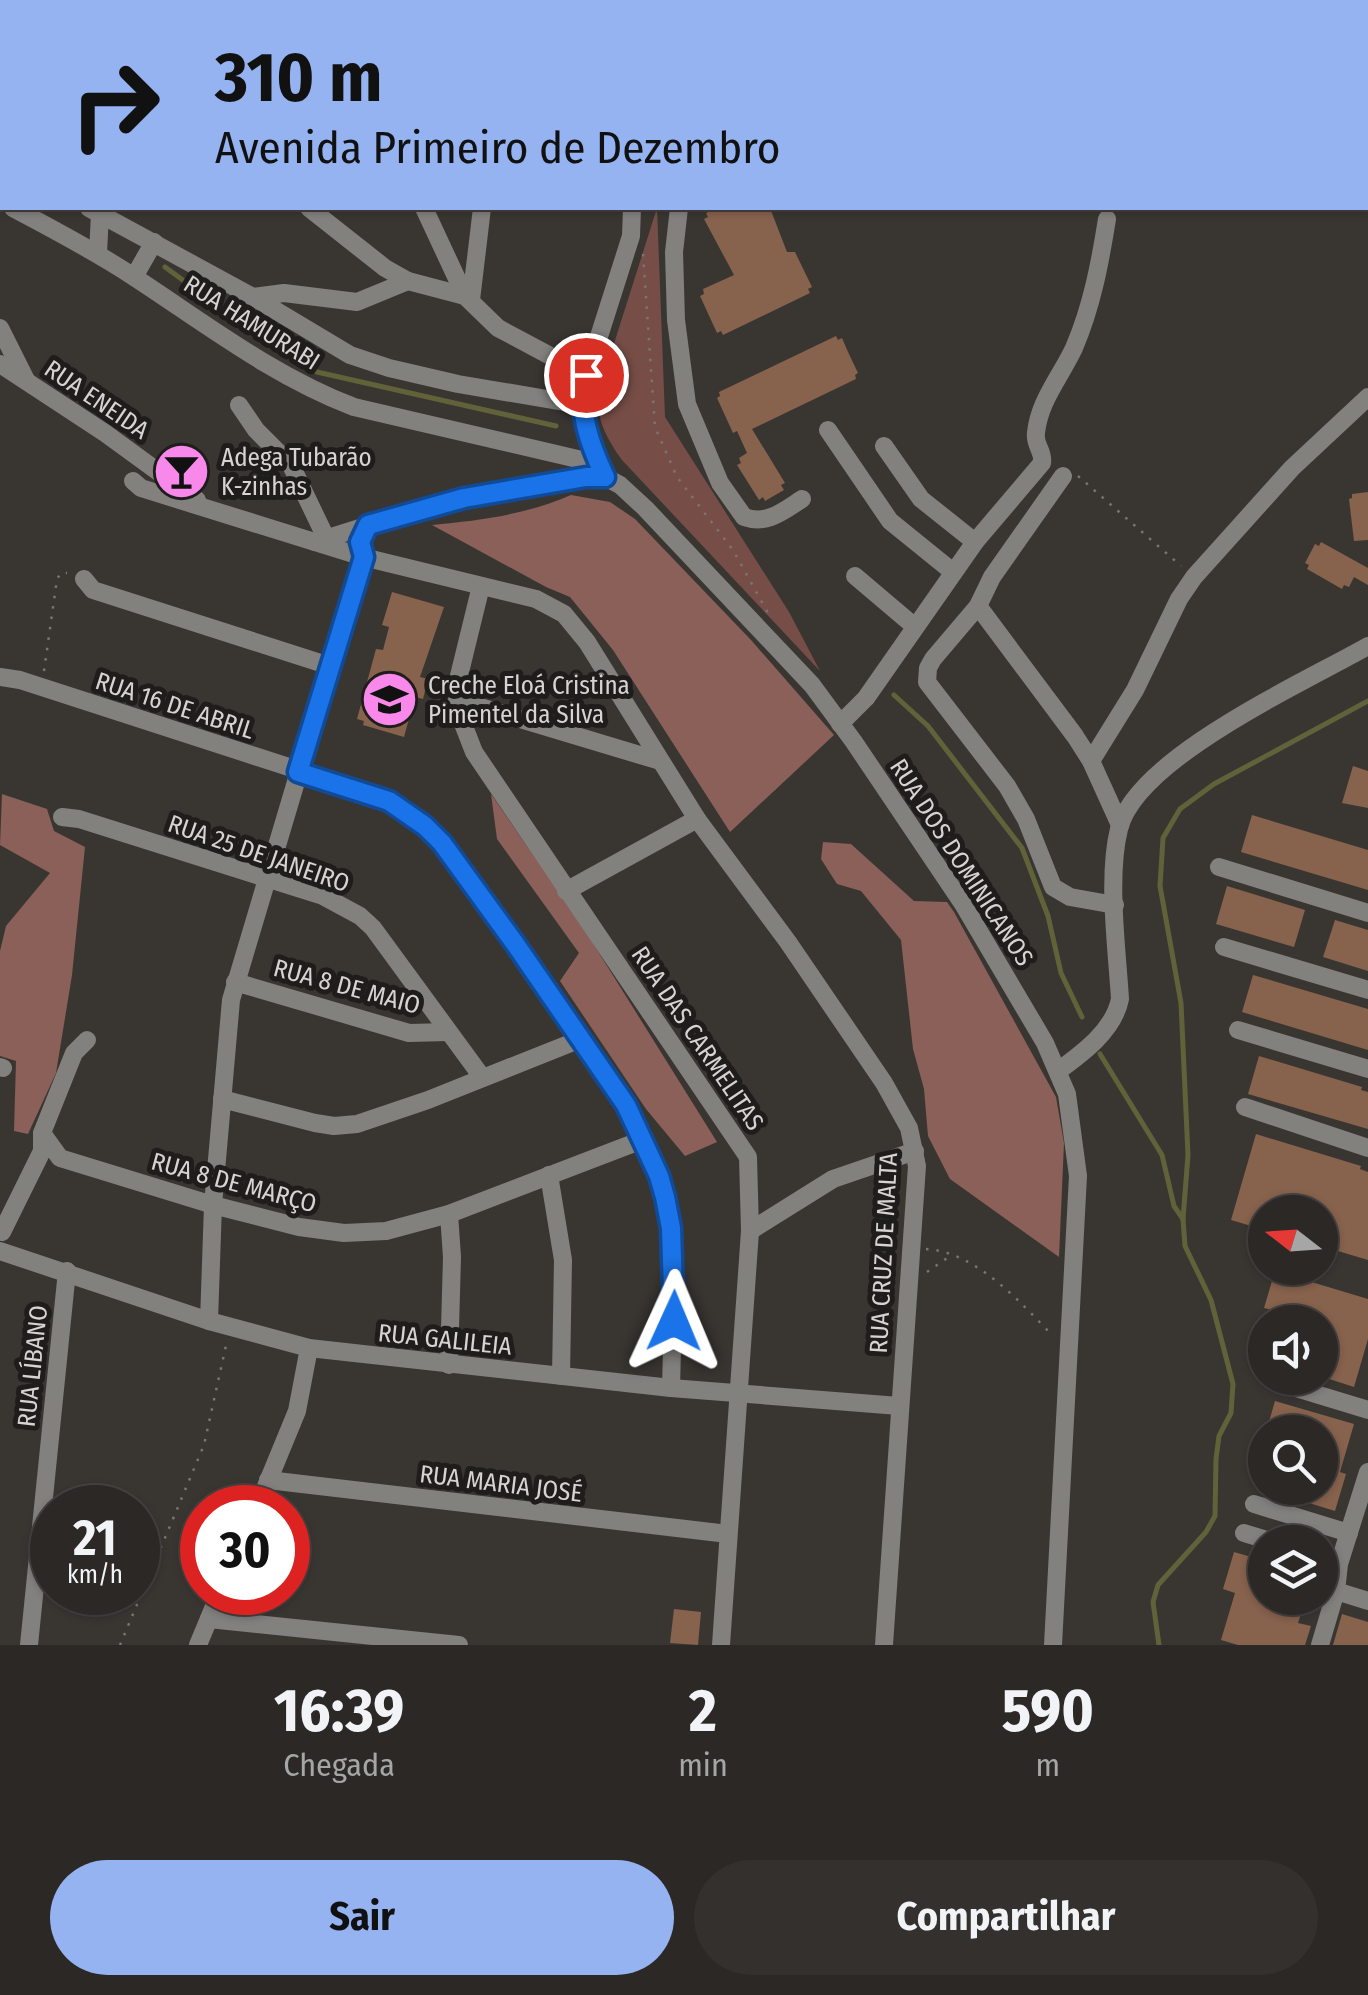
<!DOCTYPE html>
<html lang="pt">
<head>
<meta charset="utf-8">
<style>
	:root { --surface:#2b2826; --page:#33302e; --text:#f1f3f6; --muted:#a6a6a7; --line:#474443; --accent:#95b2f1 }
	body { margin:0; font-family:"Fira Sans Condensed",sans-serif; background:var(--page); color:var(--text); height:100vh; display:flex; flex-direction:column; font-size:38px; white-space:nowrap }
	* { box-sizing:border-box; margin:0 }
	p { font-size:32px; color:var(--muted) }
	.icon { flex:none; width:55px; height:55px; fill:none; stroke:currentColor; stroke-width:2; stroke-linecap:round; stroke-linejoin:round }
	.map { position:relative; height:1645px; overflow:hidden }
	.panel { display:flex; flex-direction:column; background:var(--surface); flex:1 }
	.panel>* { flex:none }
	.hud { position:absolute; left:0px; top:0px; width:1370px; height:210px; box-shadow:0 2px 8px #0004,0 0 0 2px var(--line); background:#95b2f1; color:#111; overflow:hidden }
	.needle { width:65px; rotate:287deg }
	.fabs { position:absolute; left:1248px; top:1195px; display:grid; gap:20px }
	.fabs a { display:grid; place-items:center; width:90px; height:90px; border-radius:50%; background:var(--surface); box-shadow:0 2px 8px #0004,0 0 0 2px var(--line); font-size:50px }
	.speed { position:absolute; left:30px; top:1485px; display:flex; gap:20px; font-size:50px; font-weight:700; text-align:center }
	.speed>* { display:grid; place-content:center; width:130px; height:130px; border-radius:50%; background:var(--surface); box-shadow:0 2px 8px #0004,0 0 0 2px var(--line); line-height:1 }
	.speed small { font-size:25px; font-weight:400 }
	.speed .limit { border:15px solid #d22; background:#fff; color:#111 }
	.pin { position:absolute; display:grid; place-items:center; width:85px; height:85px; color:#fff; margin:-42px; border:5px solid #fff; border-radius:50%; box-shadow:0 2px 10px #0007 }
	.me { position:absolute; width:110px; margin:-55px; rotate:1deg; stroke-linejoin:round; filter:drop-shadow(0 0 8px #0008) }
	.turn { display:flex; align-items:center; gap:35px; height:210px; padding:0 50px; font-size:45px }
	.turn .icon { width:130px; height:130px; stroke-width:2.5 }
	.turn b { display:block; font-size:70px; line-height:85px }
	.eta { display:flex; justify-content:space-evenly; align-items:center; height:170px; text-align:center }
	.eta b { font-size:60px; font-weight:700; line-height:70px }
	.action { display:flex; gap:20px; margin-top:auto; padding:20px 50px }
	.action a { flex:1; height:115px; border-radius:60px; background:var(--accent); color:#111; font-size:40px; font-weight:700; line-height:115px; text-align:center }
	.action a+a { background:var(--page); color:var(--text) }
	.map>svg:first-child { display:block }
</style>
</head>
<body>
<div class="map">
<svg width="1368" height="1645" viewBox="0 0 1368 1645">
	<rect width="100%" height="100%" fill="#393632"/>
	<path fill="#774e47" d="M657,208L665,417L789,612L820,671L622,460C608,440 596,420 598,394Z"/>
	<g fill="#8b6058">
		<path d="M571,495L610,502L635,519L751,640L834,735L730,832L613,650L570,597L546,587L432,525C481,520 525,515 571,495Z"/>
		<polygon points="2,794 47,809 54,831 85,847 72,975 56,1073 28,1134 14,1131 16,1061 0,1056 0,951 6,926 50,873 0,845"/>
		<polygon points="491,794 584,929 717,1142 685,1156 646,1109 560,981 579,953 497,839"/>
		<polygon points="823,842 851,844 914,901 947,902 954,912 1056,1097 1064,1143 1059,1257 950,1179 928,1136 924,1089 913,1049 901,940 861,891 837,884 821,859"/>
	</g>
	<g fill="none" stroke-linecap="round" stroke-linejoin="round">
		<g stroke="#62623a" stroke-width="5">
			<polyline points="165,267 285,355 317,372 556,426"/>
			<polyline points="894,695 928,726 1022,848 1048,916 1061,973 1082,1017"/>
			<polyline points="1100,1054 1162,1155 1174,1206 1183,1219"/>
			<polyline points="1159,1645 1153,1602 1158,1585 1206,1532 1215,1516 1216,1459 1219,1436 1231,1413 1233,1384 1211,1300 1185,1246 1183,1219 1188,1155 1181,1003 1160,886 1163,838 1180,809 1214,784 1368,701"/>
		</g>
	</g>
	<g fill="#87624d">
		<polygon points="719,208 770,208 787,252 795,252 812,287 808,289 810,293 723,335 721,331 717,333 700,296 704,294 703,289 734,275 704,219 708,217 706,213"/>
		<polygon points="836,336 838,340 842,338 848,352 858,373 855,375 856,379 752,429 785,483 781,485 784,490 765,501 763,497 759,500 737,465 741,463 739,458 747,453 737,431 733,433 717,398 720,396 719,392"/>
		<polygon points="1368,492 1368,540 1354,541 1349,499 1352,498 1352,494"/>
		<polygon points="1321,542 1368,568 1368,585 1354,577 1349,587 1344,585 1342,589 1307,569 1309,565 1305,563 1315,544 1319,546"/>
		<polygon points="392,592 444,607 420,677 428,679 423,699 415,697 404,737 363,725 364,721 357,719 376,649 383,650 389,627 382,625"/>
		<polygon points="1353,766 1368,771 1368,808 1342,803"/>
		<polygon points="1252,815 1368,850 1368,890 1241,852"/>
		<polygon points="1227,886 1305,910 1294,947 1216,924"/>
		<polygon points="1335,920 1368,930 1368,971 1323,957"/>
		<polygon points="1253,975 1368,1009 1368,1050 1242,1012"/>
		<polygon points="1259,1056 1362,1087 1361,1090 1368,1092 1368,1129 1248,1094"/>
		<polygon points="1256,1134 1361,1166 1360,1169 1368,1172 1368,1260 1321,1246 1330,1212 1265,1212 1265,1230 1231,1220"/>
		<polygon points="1275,1271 1368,1299 1368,1339 1354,1387 1320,1376 1320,1322 1264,1308"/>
		<polygon points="1275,1401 1354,1424 1340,1472 1346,1474 1335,1511 1267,1490 1267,1488 1320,1488 1320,1432 1266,1432"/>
		<polygon points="1234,1552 1265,1561 1265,1598 1306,1598 1298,1623 1311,1626 1305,1645 1238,1645 1221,1640 1235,1593 1223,1589"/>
		<polygon points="674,1609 701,1612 698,1645 670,1643"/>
		<polygon points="1342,1614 1368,1622 1368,1645 1333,1645"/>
	</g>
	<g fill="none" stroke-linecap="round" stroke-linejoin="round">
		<g stroke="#787572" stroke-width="2.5" stroke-dasharray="2.5 8" stroke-linecap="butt">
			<polyline points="224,0 231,0"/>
			<polyline points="279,0 281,2"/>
			<polyline points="316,0 319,2"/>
			<polyline points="643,254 655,427 677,477 733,550 768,613"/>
			<polyline points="1078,476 1181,566"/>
			<polyline points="44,671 57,579 61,573 67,573"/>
			<path d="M926,1249C976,1252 1019,1301 1052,1335"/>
			<polyline points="927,1272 953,1254"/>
			<polyline points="120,1645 204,1445 227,1341"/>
		</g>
		<g stroke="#82817e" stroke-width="18">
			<polyline points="14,0 19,2"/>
			<polyline points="823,0 823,2"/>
			<polyline points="958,0 958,2"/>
			<polyline points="1266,0 1268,2"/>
			<polyline points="356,2 358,0"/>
			<polyline points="513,2 513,0"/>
			<polyline points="625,2 625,0"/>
			<polyline points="646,2 646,0"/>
			<polyline points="1368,103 1368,104"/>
			<polyline points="0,157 2,158"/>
			<path d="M13,208C54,230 95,251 134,277C206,324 273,376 354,407L599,464"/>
			<polyline points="89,208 253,297 350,355 389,368 458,384 582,405"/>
			<polyline points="309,208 385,268 408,281 465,296"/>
			<polyline points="424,208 465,296 498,328 586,375"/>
			<polyline points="632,208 631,236 582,390 584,419 605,477 620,485 645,508 812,685 854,742 963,904 1045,1043 1067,1094 1078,1176 1053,1645"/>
			<path d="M679,208L674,252L676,320L687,404L720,483L744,517C767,525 782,512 802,499"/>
			<polyline points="98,253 100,214"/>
			<polyline points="134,277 154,242"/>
			<polyline points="253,297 284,293 357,302 408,281"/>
			<polyline points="471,300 482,208"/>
			<polyline points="0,328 26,380"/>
			<polyline points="0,364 105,433 197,500"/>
			<polyline points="239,405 256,430 291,465 326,538"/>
			<polyline points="828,430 890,521 953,572"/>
			<polyline points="884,446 921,499 975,542"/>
			<polyline points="1063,476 992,577 978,606 933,659 928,668 927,682 1007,786 1026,819 1053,887 1070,897 1115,905"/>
			<polyline points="133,481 141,488 363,557 536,599 564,614 587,642 697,819 788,942 884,1083 909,1128 917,1166 884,1645"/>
			<polyline points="315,542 436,504 587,477 605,477"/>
			<polyline points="855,576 914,626"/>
			<polyline points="84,579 93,590 330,666"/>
			<polyline points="481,586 457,684 460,716 474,752 748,1157 750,1231 721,1645"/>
			<polyline points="978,606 1075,736 1091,761 1120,825"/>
			<polyline points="0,677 20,680 372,794 407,811 442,843 626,1105 659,1176 671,1228 674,1271 671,1388"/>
			<polyline points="457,700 660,761"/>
			<path d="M840,724L866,698L975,542L1042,463C1044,451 1034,445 1036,433C1039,401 1061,376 1074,348C1092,306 1100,263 1107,219"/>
			<polyline points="1091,761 1135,690 1179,599 1194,577 1292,468 1368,397"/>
			<polyline points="62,817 79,819 323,896 360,916 373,928 482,1077"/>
			<polyline points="1219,867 1368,913"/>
			<polyline points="566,891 697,819"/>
			<polyline points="1224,947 1368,990"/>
			<polyline points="235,982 409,1033 448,1032"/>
			<polyline points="1238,1030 1368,1069"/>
			<polyline points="0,1067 3,1068"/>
			<path d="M1058,1071C1083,1053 1114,1030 1120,999C1117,949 1107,877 1119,829C1136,758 1305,682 1368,646"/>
			<polyline points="222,1099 315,1123 334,1126 357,1124 428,1100 581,1039"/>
			<polyline points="1245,1107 1368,1148"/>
			<polyline points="42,1133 60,1158 213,1205 299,1227 344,1233 386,1231 449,1214 642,1140"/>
			<polyline points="549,1175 563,1260 561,1376"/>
			<polyline points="750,1231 833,1179 915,1151"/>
			<polyline points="2,1232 42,1151 42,1133 74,1053 87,1040"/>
			<polyline points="0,1251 209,1321 309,1348 671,1388 899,1406"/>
			<polyline points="209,1321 213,1205 231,1000 363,557"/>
			<polyline points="449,1365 452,1257 449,1214"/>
			<polyline points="1276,1382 1368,1410"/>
			<polyline points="268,1480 728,1534"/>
			<polyline points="1254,1504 1349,1533"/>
			<polyline points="257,1508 297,1411 309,1348"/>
			<polyline points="1244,1533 1273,1542"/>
			<polyline points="1336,1591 1368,1601"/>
			<polyline points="209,1619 459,1645"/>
			<polyline points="29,1645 67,1271"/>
			<polyline points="198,1645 220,1592"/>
			<polyline points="1320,1645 1336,1591 1339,1564 1368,1472"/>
		</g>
	</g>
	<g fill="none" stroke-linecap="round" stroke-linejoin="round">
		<defs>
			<path id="route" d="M586,375C577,411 590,445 605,477H586L464,498L368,525L360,542L364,557L298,772L389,801L425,826L442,843L516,945L626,1105L659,1176L665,1197L671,1228L674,1321"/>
		</defs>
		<use href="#route" stroke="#114b97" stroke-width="25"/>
		<use href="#route" stroke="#1a73e8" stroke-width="18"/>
	</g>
	<defs>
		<symbol id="bar-disc" viewBox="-11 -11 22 22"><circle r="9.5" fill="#f888ea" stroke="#1f1d1c"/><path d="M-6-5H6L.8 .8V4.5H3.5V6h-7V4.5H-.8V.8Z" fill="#111"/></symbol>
		<symbol id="school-disc" viewBox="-11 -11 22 22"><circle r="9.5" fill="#f888ea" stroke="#1f1d1c"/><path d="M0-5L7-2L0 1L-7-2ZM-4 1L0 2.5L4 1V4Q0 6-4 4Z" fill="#111"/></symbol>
	</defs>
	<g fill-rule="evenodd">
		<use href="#bar-disc" x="150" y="440" width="63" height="63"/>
		<use href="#school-disc" x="358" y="668" width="63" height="63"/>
	</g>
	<g text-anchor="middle" stroke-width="10" stroke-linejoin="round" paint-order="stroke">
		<g font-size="25" fill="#d6d3d1" stroke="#1f1d1c">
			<text transform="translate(252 322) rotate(32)" y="9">RUA HAMURABI</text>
			<text transform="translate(97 399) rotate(34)" y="9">RUA ENEIDA</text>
			<text transform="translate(175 705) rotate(18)" y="9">RUA 16 DE ABRIL</text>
			<text transform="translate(259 853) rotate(19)" y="9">RUA 25 DE JANEIRO</text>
			<text transform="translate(962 862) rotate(57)" y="9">RUA DOS DOMINICANOS</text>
			<text transform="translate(347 986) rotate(15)" y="9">RUA 8 DE MAIO</text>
			<text transform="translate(698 1038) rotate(56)" y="9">RUA DAS CARMELITAS</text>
			<text transform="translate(234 1182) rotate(15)" y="9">RUA 8 DE MARÇO</text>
			<text transform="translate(883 1253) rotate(-87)" y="9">RUA CRUZ DE MALTA</text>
			<text transform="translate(445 1339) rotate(6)" y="9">RUA GALILEIA</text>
			<text transform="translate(32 1366) rotate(-84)" y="9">RUA LÍBANO</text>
			<text transform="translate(501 1483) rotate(7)" y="9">RUA MARIA JOSÉ</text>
		</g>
		<g font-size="25" fill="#d6d3d1" stroke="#1f1d1c" text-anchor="start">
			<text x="221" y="466">Adega Tubarão<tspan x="221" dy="29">K-zinhas</tspan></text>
			<text x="428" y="694">Creche Eloá Cristina<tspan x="428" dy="29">Pimentel da Silva</tspan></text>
		</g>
	</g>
</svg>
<div class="fabs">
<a><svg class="needle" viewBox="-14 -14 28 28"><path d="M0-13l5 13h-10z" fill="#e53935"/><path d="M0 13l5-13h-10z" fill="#a6a6a7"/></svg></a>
<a><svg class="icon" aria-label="sound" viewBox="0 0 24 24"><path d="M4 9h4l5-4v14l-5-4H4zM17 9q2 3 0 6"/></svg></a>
<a><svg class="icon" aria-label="search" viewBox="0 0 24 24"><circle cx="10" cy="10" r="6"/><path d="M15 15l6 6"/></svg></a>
<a><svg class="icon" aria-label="layers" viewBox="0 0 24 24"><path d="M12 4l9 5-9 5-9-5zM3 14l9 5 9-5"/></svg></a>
</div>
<div class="speed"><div>21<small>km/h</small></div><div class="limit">30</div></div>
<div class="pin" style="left:586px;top:375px;background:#d93025"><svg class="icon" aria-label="arrive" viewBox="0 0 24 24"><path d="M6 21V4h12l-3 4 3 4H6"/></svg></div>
<svg class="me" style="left:674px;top:1321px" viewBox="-20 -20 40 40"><path d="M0-17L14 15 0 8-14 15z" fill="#1a73e8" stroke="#fff" stroke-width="4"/></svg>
<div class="hud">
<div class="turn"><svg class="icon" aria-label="right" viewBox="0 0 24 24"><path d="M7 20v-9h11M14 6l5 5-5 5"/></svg><div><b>310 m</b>Avenida Primeiro de Dezembro</div></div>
</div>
</div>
<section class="panel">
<div class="eta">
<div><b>16:39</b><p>Chegada</p></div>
<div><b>2</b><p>min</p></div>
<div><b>590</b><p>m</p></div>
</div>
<div class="action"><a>Sair</a><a>Compartilhar</a></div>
</section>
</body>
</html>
